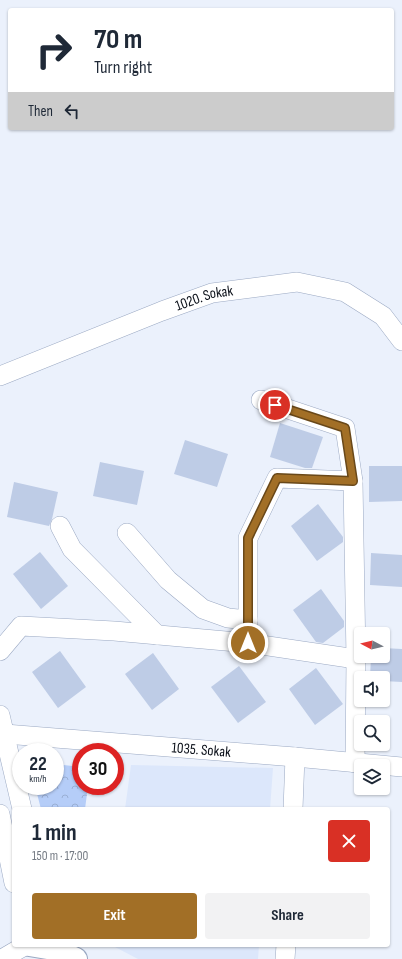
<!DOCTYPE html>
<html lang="en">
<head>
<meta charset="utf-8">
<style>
	:root { --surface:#fff; --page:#f2f2f3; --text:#1f2937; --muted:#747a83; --accent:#a26f26 }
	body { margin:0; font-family:"Sofia Sans Condensed",sans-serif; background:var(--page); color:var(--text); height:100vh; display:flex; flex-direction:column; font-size:15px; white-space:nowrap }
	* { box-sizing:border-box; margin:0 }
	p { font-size:13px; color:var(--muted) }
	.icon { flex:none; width:22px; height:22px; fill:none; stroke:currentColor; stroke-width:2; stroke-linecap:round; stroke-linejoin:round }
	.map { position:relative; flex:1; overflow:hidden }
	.drawer { position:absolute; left:12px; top:807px; width:378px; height:140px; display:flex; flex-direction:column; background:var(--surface); border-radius:4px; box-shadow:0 1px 3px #0004 }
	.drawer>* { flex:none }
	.hud { position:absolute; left:8px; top:8px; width:386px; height:122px; border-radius:4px; box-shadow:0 1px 3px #0004; background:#fff; color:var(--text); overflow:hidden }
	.needle { width:26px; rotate:277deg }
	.buttons { position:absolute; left:354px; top:627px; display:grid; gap:8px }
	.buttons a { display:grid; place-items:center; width:36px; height:36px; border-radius:4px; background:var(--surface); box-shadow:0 1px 3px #0004; font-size:20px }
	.speed { position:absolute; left:12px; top:743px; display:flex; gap:8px; font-size:20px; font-weight:700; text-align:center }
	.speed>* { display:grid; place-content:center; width:52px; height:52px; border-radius:50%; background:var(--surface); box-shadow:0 1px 3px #0004; line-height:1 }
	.speed small { font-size:10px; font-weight:400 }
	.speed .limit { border:6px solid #d22; background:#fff; color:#111 }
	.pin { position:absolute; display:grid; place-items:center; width:34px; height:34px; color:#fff; margin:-17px; border:2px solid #fff; border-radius:50%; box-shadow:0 1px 4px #0007 }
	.me { position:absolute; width:44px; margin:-22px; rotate:0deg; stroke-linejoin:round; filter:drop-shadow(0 0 3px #0008) }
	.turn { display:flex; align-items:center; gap:14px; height:84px; padding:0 20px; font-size:18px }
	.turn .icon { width:52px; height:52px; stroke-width:2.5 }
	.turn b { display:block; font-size:28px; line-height:34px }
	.then { display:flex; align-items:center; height:38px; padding:0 20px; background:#0003; gap:8px; font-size:15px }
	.round { display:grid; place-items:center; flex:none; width:42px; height:42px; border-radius:4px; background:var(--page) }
	.overview { display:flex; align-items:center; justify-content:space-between; height:68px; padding:0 20px }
	h1 { font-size:24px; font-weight:700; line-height:30px }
	.button { display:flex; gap:8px; margin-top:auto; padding:8px 20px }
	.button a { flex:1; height:46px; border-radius:4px; background:var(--accent); color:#fff; font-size:16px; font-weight:700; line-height:46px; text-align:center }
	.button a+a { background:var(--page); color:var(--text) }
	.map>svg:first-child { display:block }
</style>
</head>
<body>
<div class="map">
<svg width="402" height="959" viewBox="0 0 402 959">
	<defs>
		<pattern id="park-crowns" width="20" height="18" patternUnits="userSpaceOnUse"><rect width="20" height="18" fill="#b5cdf8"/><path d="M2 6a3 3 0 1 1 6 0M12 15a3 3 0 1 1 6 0" fill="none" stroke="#9aafd4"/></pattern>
	</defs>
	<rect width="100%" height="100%" fill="#ebf1fc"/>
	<g fill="#dce7fb">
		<polygon points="131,765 273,768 270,809 125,809"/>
		<polygon points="116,945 259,945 258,959 138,959 115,947"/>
	</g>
	<polygon fill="url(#park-crowns)" points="55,764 81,767 81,786 88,786 85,809 41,809 35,786 55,786"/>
	<g fill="#becce6">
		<polygon points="280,423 323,437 312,468 305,468 270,457"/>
		<polygon points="185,440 228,454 217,487 174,474"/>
		<polygon points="100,462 144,471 137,505 93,496"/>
		<polygon points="369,466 402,466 402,501 369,502"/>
		<polygon points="14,482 58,492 52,519 49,526 7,517"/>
		<polygon points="318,504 343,537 343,542 317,561 291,526"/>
		<polygon points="40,552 68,586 41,609 13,574"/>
		<polygon points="371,553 402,555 402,587 370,585"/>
		<polygon points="321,589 344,621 344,627 323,643 316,642 293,610"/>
		<polygon points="383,648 402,649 402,682 383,681 383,678 370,678 371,656 383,656"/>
		<polygon points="60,651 86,687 58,708 32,672"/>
		<polygon points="153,653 179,689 152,710 125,674"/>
		<polygon points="239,666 266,702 238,723 211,687"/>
		<polygon points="316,668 343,704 315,725 289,689"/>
	</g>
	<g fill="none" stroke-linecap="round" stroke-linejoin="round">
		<defs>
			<g id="minor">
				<path id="s1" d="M0,376L162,311L212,293L297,282L345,292L383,316L402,341"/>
				<polyline points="261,400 345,428 353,481 356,659 355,763"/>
				<polyline points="60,526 72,549 157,635"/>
				<polyline points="127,533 168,580 203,609 228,618 248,620"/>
				<polyline points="248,643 248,538 277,478 353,481"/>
				<polyline points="0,651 21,626 114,631 248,643 356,659"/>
				<polyline points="0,715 22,809"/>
				<path id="s2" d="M0,735L5,734L295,757L402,767"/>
				<polyline points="293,809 295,757"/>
				<polyline points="0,814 14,883"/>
				<polyline points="2,959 26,945"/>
				<polyline points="285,959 286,945"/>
			</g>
			<polyline id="major" points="29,945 54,949 76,959"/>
		</defs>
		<use href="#minor" stroke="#9ba9c3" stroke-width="20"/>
		<use href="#major" stroke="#9ba9c3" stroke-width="24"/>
		<use href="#minor" stroke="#fff" stroke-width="19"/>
		<use href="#major" stroke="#fff" stroke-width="22"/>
	</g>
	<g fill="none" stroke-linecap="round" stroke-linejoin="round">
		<defs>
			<polyline id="route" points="248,643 248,538 277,478 353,481 345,428 275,405"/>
		</defs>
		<use href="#route" stroke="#694819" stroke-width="10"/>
		<use href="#route" stroke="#a26f26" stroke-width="7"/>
	</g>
	<g text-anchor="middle" stroke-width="3" stroke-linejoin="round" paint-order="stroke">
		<g font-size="15" fill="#0a0f18" stroke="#ebf1fc">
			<text dy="5" stroke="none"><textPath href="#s1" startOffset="219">1020. Sokak</textPath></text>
			<text dy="5" stroke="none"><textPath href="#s2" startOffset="202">1035. Sokak</textPath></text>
		</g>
	</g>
</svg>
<div class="buttons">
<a><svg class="needle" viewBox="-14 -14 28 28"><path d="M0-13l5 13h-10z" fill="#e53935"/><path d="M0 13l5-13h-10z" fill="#747a83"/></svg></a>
<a><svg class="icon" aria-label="sound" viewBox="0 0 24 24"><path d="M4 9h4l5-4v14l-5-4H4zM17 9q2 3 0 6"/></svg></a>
<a><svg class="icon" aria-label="search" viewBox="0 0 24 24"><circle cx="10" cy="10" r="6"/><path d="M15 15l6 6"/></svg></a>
<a><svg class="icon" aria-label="layers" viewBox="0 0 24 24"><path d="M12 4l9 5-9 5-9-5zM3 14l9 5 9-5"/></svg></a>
</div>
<div class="speed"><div>22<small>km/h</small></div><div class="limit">30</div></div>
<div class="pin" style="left:275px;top:405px;background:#d93025"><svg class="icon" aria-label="arrive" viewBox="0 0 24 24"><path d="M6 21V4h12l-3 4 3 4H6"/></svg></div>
<svg class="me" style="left:248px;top:643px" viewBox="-20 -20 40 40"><circle r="17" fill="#a26f26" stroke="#fff" stroke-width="3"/><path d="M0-11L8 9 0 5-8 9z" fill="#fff"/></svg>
<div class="hud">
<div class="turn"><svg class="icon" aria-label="right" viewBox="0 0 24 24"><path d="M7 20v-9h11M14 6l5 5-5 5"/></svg><div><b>70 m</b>Turn right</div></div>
<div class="then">Then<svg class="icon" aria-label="left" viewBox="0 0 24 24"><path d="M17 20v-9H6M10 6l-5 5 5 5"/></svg></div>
</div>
<section class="drawer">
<div class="overview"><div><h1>1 min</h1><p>150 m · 17:00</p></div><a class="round" style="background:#d93025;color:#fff"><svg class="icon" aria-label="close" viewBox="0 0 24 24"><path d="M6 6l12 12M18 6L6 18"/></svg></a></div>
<div class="button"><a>Exit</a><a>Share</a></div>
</section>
</div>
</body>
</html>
